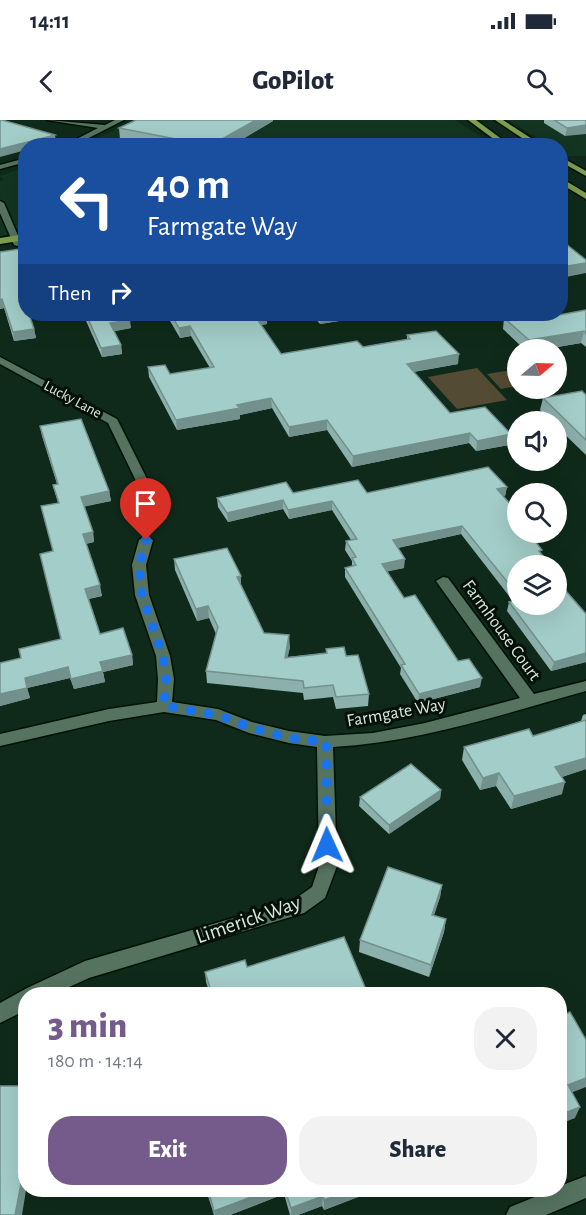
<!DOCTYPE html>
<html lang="en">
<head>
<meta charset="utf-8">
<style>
	:root { --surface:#fff; --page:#f2f2f3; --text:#1f2937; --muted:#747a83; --accent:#745b8c }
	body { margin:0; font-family:"Alegreya Sans",sans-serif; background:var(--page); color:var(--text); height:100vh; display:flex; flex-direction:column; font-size:22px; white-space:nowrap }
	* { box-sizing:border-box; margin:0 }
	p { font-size:20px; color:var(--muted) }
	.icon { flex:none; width:33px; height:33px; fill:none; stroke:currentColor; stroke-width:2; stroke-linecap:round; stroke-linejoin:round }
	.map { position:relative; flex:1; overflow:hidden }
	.drawer { position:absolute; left:18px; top:867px; width:549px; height:210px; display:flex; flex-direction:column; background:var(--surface); border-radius:24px; box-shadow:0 6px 24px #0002 }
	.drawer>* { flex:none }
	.hud { position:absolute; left:18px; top:18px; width:550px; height:183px; border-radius:24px; box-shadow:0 6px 24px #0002; background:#1a4fa0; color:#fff; overflow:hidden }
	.needle { width:39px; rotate:71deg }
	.fabs { position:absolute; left:507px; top:219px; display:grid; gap:12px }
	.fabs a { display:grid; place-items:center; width:60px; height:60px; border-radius:50%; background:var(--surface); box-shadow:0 6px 24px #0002; font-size:30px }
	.pin { position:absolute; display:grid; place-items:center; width:51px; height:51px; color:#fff; margin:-62px -26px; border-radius:50% 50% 50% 0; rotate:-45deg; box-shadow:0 0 6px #0007 }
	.pin .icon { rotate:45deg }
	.me { position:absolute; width:66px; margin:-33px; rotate:359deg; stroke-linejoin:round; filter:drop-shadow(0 0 4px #0008) }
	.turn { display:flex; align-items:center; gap:21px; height:126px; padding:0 30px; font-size:27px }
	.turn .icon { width:78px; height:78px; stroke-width:2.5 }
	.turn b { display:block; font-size:42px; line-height:51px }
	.then { display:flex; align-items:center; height:57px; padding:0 30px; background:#0003; gap:12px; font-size:22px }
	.round { display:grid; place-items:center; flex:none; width:63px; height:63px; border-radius:24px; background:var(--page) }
	.summary { display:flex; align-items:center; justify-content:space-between; height:102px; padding:0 30px }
	h1 { font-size:36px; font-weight:800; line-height:45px; color:var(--accent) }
	.button { display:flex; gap:12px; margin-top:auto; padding:12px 30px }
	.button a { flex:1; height:69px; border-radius:24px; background:var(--accent); color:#fff; font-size:24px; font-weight:800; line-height:69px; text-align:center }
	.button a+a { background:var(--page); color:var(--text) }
	.status { display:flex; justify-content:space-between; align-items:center; height:42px; padding:0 30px; background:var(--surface); direction:ltr }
	.status svg { height:16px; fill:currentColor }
	header { display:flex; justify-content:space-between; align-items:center; height:78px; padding:0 30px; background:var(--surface); font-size:27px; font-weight:800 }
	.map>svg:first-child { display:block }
</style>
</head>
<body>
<div class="status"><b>14:11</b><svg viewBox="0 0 49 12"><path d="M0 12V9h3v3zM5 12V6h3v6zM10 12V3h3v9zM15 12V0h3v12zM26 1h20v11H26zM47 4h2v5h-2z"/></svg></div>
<header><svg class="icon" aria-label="back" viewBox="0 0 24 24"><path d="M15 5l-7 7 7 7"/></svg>GoPilot<svg class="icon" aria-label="search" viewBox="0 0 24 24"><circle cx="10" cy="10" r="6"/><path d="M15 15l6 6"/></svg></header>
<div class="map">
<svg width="586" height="1095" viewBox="0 0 586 1095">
	<rect width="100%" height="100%" fill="#0f2a1a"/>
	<g fill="#133522">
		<polygon points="135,0 455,0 494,25 81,26"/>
		<polygon points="508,0 586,0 586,36 568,36 561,33 561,26 549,25"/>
		<polygon points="25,47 25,112 0,116 0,61 4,60 0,56"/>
	</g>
	<g fill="#534b34">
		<polygon points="477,248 507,280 457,289 428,257"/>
		<polygon points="517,249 517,266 501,269 487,254"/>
	</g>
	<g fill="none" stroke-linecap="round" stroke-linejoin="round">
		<defs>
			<g id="minor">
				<polygon points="47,0 105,5 115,0 124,0 73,26 63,26 98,8"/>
				<polygon points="26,38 26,42 0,49 0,45"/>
				<polygon points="0,81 4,83 22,125 21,127 14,125 0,93"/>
				<polygon points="0,237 117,299 151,367 149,370 141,370 139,367 108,303 0,244"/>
				<path d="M146,416L153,420L146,445L149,475L170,536L174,559L172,582L218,589L252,602L289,611L325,616L373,613L425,603L520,578L436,461L443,457L448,458L534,574L586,561V571C503,594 420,622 333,627L337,746L325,778L304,793L89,858L54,874H26V890L0,903V883L27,868L85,841L292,781L312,767L319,746L317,627L289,623L249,613L216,600L164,592L109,601L0,626V614L109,589L157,582L158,559L156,536L135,475L132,445L139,420Z"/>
				<polygon points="586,1056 586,1078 546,1095 506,1095 510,1087 552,1070 560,1070 560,1066"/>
			</g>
			<g id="major">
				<polygon points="468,0 476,0 511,26 503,26"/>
				<polygon points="495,0 503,0 543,26 534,26"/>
				<polygon points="561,37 586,51 586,56 561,42"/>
				<polygon points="561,58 586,73 586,79 561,64"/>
				<polygon points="26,114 26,120 0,124 0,118"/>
			</g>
		</defs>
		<use href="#minor" stroke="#001205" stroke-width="3"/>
		<use href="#major" stroke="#001205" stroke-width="3"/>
		<use href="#minor" fill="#567360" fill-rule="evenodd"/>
		<use href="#major" fill="#7f9f4f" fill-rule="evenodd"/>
	</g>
	<g fill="#8cb0ac">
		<polygon points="544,0 586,0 565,16 544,3"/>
		<polygon points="273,1 231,26 153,26 120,19 119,8"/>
		<polygon points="0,132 26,194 57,194 30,197 34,209 36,218 14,221 4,188 0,189"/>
		<polygon points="586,190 586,227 581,223 540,230 525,230 503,209 504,198 537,199"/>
		<polygon points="83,194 127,194 131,208 114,211 121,225 122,234 102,237"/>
		<polygon points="166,194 266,194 267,204 261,205 281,234 363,227 407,219 407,215 458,244 414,252 450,293 509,325 476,331 469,323 352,347 327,310 289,317 272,288 240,295 240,299 177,310 149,257 148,247 170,254 210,248 191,216 180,218"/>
		<polygon points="312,194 383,194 320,204"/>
		<polygon points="586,275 586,335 556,306 556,302 552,302 540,290 543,278"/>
		<polygon points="40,306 109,371 111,381 84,386 93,412 94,422 86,424 102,476 89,479 100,514 132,535 133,545 103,552 105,562 74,569 70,558 27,568 30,578 0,586 0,543 21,538 61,519 53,431 41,386 58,383 53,365 57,364 42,316"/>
		<polygon points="507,367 505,376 503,376 517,400 518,484 563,461 562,466 586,494 586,542 551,551 507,491 509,482 513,481 461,414 398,428 404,448 387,451 404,478 480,567 418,583 400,554 401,548 345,457 345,448 352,446 352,441 345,430 346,421 351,420 332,390 289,399 283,389 228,402 218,387 217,378 293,373 367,373"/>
		<polygon points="174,439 241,465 264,513 290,527 287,537 326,533 326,529 346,536 369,574 368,586 336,589 333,577 304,580 303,573 207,563 206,551 216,514 209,498 197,501 175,450"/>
		<polygon points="586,594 586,649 562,657 562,674 511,689 496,666 480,670 462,640 464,627 533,616 581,601 583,595"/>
		<polygon points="441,670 440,679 389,714 359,686 360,677"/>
		<polygon points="442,765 440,777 434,795 446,799 444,812 429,857 359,832 360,820"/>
		<polygon points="247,847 367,872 367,874 210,874 206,862 205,852"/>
		<polygon points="206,1070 367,1070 366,1074 324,1090 322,1086 298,1095 290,1095 284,1074 230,1095 214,1095"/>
	</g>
	<g fill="#72908c">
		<polygon points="256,0 273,0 273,1 231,26 216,26 215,23"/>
		<polygon points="586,5 586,14 565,16 567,8"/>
		<polygon points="55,15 56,22 42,26 26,26 26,30 0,37 0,29"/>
		<polygon points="586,143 586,153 561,158 561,147"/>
		<polygon points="2,179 4,188 0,189 0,180"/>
		<polygon points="28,194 57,194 29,198"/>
		<polygon points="267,194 267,204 255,206 255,196"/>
		<polygon points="321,194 383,194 320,204"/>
		<polygon points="130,200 131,208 111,212 110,203"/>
		<polygon points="190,206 191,216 180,218 179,208"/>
		<polygon points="34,209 36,218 14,221 13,212"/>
		<polygon points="584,211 581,223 540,230 527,230 529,220"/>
		<polygon points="121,225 122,234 102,237 101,228"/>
		<polygon points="459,234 458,244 406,253 407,244"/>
		<polygon points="271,278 272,288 240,295 240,299 177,310 176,300 237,285"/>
		<polygon points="327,300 327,310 289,317 289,307"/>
		<polygon points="470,313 469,323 352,347 353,336"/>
		<polygon points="511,314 509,325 476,331 477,321"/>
		<polygon points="507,367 505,376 496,378 497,369"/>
		<polygon points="109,371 111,381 83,387 81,377"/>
		<polygon points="283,380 283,389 228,402 227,393"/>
		<polygon points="332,381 332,390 289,399 288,390"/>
		<polygon points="462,406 461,414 392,429 393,420"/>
		<polygon points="93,412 94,422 84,424 83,414"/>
		<polygon points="405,439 404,448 381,453 382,444"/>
		<polygon points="241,456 241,468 237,457"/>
		<polygon points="100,465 102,476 87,479 85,469"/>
		<polygon points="208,486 209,498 197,501 196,489"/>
		<polygon points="289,515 290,527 285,550 285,538"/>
		<polygon points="586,533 586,542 551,551 554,542"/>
		<polygon points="132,535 133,545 103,552 105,562 74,569 71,559 100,542"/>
		<polygon points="68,547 70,558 27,568 30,578 0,586 0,574 25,558"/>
		<polygon points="482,558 480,567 418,583 419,574"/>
		<polygon points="586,638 586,649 552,660 555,647"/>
		<polygon points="499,653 496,666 480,670 483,658"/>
		<polygon points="565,662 562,674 511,689 514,676"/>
		<polygon points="441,670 440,679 389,714 389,705"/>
		<polygon points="442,765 440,777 430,807 432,795"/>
		<polygon points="446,799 444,812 429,857 431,845"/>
		<polygon points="586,958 586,967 563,976 568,965"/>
		<polygon points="580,987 575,998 560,1004 560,995"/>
		<polygon points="26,1038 26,1070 22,1095 15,1095"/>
		<polygon points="270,1070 283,1070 284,1074 230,1095 215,1095 214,1091"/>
		<polygon points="352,1070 367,1070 366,1074 324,1090 324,1080"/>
		<polygon points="323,1076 322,1086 298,1095 291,1095 291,1088"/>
	</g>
	<g fill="#a3cdc8" stroke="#72908c" stroke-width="1.5">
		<polygon points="0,0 2,0 55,15 0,29"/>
		<polygon points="136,0 256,0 215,23 218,26 190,26 186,21 119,8"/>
		<polygon points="554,0 586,0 586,5 567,8"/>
		<polygon points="561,120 586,140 586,143 561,147"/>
		<polygon points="26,128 26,194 29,194 34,209 13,212 2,179 0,180 0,132"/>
		<polygon points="586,190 586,214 584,211 529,220 504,198 531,194 537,199"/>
		<polygon points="86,194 127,194 130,200 110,203 121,225 101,228"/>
		<polygon points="171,194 267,194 255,196 281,234 357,221 363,227 410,219 407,215 436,211 459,234 407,244 450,293 485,287 511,314 477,321 470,313 353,336 327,300 289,307 271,278 237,285 240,288 176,300 148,247 165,245 170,254 214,247 190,206 179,208"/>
		<polygon points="582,271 586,275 586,320 543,278"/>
		<polygon points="81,299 109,371 81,377 93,412 83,414 100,465 85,469 100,514 123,508 132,535 100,542 103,551 71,559 68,547 25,558 27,568 0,574 0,543 21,538 19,529 61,519 40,434 53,431 41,386 59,383 53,365 58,364 40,306"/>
		<polygon points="488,347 507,367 497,369 518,393 518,394 513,395 518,400 518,412 528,412 542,430 539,431 551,446 518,446 518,475 462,406 393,420 405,439 382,444 404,478 415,475 458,541 469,539 482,558 419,574 401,545 405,544 345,448 356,445 352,438 356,437 346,421 357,419 332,381 288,390 283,380 227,393 217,378 286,362 293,373 358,360 367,373"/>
		<polygon points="227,428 241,456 237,457 264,513 289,515 285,538 327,533 326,529 344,527 346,536 358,535 369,574 336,577 333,565 304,568 303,561 206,551 218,507 208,486 196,489 174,439"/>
		<polygon points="556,453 563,461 558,462 586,494 586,533 554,542 509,482 518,480 518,484 556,484"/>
		<polygon points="586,600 586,638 555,647 565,662 514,676 499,653 483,658 464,627 529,609 533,616"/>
		<polygon points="411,644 441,670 389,705 360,677"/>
		<polygon points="388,747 442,765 432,795 446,799 431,845 360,820"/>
		<polygon points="344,817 367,872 358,874 212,874 205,852 245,840 247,847"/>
		<polygon points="570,892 586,920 586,958 568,965 580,987 560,995 560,896"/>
		<polygon points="0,966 26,966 26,1038 15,1095 0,1095"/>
		<polygon points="208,1070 270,1070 214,1091"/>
		<polygon points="285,1070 352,1070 324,1080 323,1076 291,1088"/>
	</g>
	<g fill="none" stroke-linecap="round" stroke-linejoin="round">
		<polyline stroke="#1a73e8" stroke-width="10" stroke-dasharray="0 18" points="146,420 139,446 142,475 163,536 166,559 164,586 218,595 249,607 289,618 326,622 327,725"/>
	</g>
	<g text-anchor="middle" stroke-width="6" stroke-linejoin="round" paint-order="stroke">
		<g font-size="15" fill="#d9e8de" stroke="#051009">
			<text transform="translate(73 279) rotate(28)" y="5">Lucky Lane</text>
		</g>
		<g font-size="18" fill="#d9e8de" stroke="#051009">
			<text transform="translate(502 510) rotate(54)" y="6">Farmhouse Court</text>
			<text transform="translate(396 592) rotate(-10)" y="6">Farmgate Way</text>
		</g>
		<g font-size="21" fill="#d9e8de" stroke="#051009">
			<text transform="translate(248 799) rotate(-19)" y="7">Limerick Way</text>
		</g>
	</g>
</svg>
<div class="fabs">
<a><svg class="needle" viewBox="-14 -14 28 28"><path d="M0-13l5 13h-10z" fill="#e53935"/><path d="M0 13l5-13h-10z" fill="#747a83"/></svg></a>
<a><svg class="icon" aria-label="sound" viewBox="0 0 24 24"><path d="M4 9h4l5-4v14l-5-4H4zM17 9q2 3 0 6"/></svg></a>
<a><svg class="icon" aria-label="search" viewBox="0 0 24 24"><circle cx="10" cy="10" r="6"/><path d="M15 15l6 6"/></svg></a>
<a><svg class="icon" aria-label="layers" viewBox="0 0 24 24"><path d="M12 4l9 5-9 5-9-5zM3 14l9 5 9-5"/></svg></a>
</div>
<div class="pin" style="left:146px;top:420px;background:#d93025"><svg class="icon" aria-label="arrive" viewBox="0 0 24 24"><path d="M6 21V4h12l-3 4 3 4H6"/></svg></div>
<svg class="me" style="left:327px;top:725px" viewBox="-20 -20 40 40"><path d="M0-17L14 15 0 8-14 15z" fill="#1a73e8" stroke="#fff" stroke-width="4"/></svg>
<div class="hud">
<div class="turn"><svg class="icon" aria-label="left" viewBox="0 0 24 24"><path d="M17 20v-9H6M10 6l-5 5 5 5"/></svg><div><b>40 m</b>Farmgate Way</div></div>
<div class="then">Then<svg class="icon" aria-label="right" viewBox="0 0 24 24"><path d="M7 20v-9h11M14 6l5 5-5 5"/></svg></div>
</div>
<section class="drawer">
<div class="summary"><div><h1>3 min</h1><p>180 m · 14:14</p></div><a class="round"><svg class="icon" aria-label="close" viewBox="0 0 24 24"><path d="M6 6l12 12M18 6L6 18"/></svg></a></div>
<div class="button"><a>Exit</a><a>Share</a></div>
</section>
</div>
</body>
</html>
